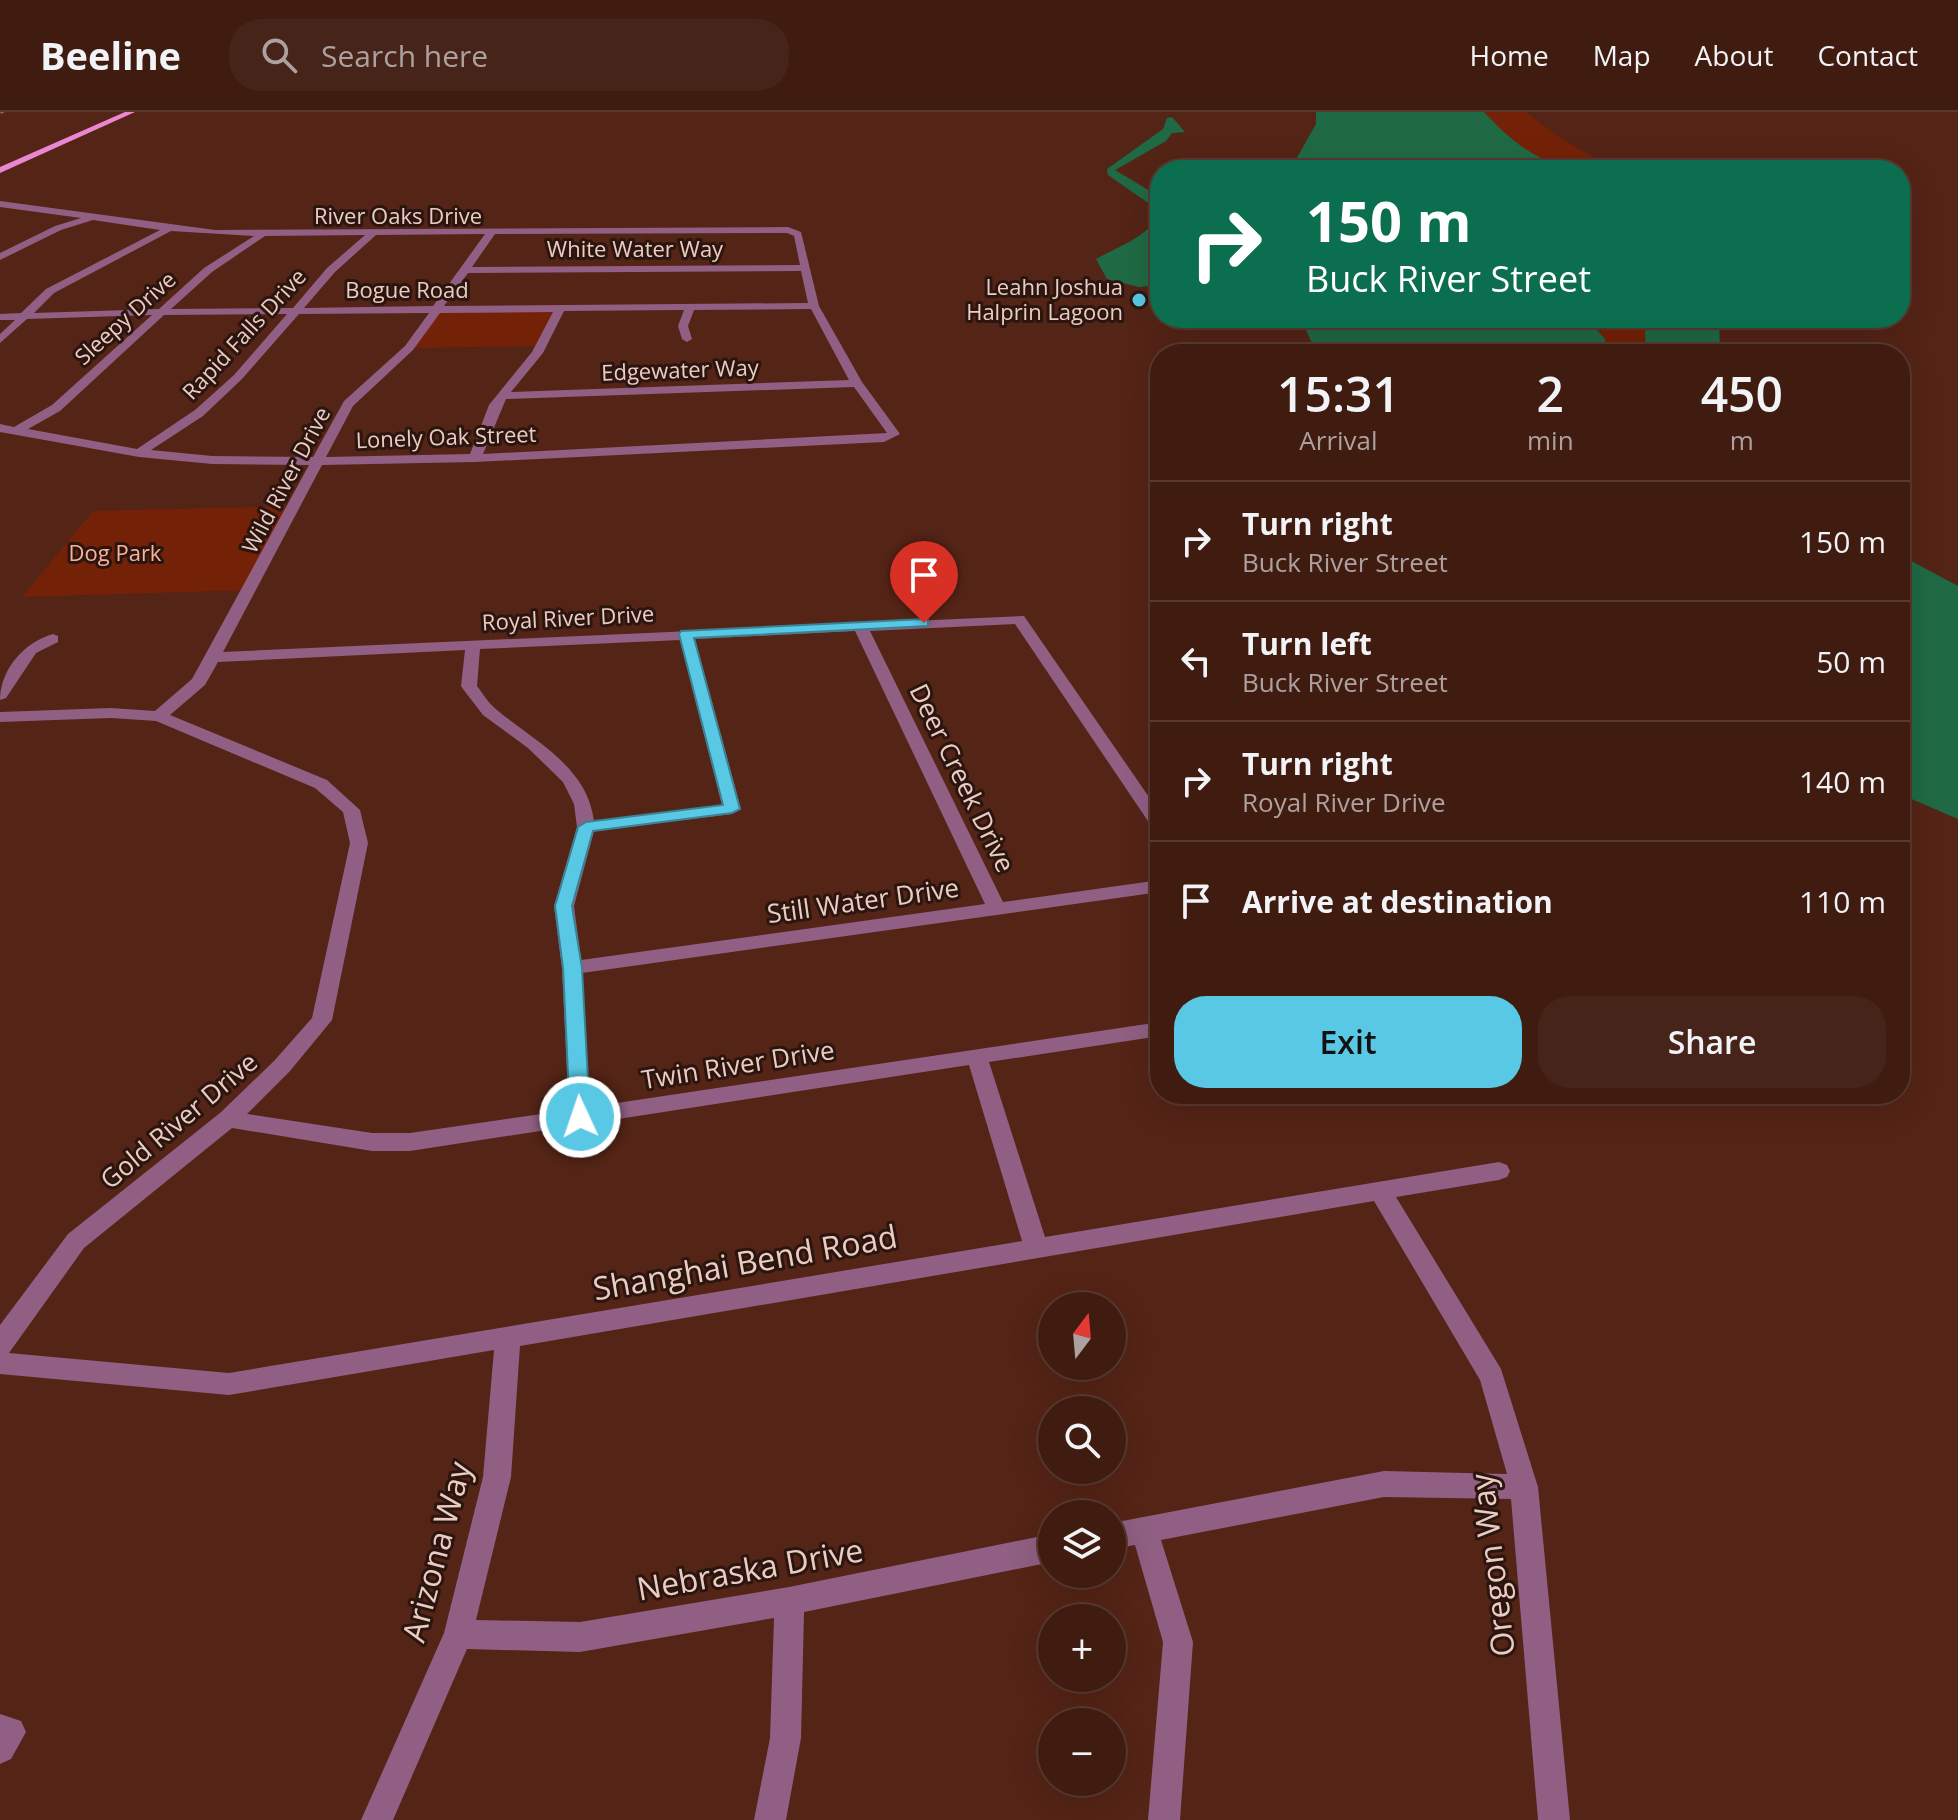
<!DOCTYPE html>
<html lang="en">
<head>
<meta charset="utf-8">
<style>
	:root { --surface:#3f1b10; --page:#462419; --text:#f1f3f6; --muted:#ada19f; --line:#583930; --accent:#59c8e4 }
	body { margin:0; font-family:"Open Sans",sans-serif; background:var(--page); color:var(--text); height:100vh; display:flex; flex-direction:column; font-size:30px; white-space:nowrap }
	* { box-sizing:border-box; margin:0 }
	p { font-size:26px; color:var(--muted) }
	.icon { flex:none; width:44px; height:44px; fill:none; stroke:currentColor; stroke-width:2; stroke-linecap:round; stroke-linejoin:round }
	.map { position:relative; flex:1; overflow:hidden }
	.details { position:absolute; left:1150px; top:232px; width:760px; height:760px; display:flex; flex-direction:column; background:var(--surface); border-radius:32px; box-shadow:0 8px 32px #0002,0 0 0 2px var(--line) }
	.details>* { flex:none }
	.banner { position:absolute; left:1150px; top:48px; width:760px; height:168px; border-radius:32px; box-shadow:0 8px 32px #0002,0 0 0 2px var(--line); background:#0b6e4f; color:#fff; overflow:hidden }
	.needle { width:52px; rotate:16deg }
	.controls { position:absolute; left:1038px; top:1180px; display:grid; gap:16px }
	.controls a { display:grid; place-items:center; width:88px; height:88px; border-radius:50%; background:var(--surface); box-shadow:0 8px 32px #0002,0 0 0 2px var(--line); font-size:40px }
	.pin { position:absolute; display:grid; place-items:center; width:68px; height:68px; color:#fff; margin:-82px -34px; border-radius:50% 50% 50% 0; rotate:-45deg; box-shadow:0 0 8px #0007 }
	.pin .icon { rotate:45deg }
	.me { position:absolute; width:88px; margin:-44px; rotate:357deg; stroke-linejoin:round; filter:drop-shadow(0 0 6px #0008) }
	.turn { display:flex; align-items:center; gap:28px; height:168px; padding:0 24px; font-size:36px }
	.turn .icon { width:104px; height:104px; stroke-width:2.5 }
	.turn b { display:block; font-size:56px; line-height:68px }
	.eta { display:flex; justify-content:space-evenly; align-items:center; height:136px; text-align:center }
	.eta b { font-size:48px; font-weight:600; line-height:56px }
	.button { display:flex; gap:16px; margin-top:auto; padding:16px 24px }
	.button a { flex:1; height:92px; border-radius:32px; background:var(--accent); color:#111; font-size:32px; font-weight:600; line-height:92px; text-align:center }
	.button a+a { background:var(--page); color:var(--text) }
	ul { padding:0; list-style:none }
	li { display:flex; align-items:center; gap:24px; height:120px; padding:0 24px; border-top:2px solid var(--line) }
	li div { flex:1 }
	li b { display:block; font-size:30px }
	li em { font-style:normal }
	header { display:flex; align-items:center; gap:48px; box-sizing:border-box; height:112px; padding:0 40px; background:var(--surface); border-bottom:2px solid var(--line) }
	header strong { font-size:38px }
	nav { display:flex; gap:44px; margin-inline-start:auto; font-size:28px }
	.search { width:560px; height:72px; background:var(--page); display:flex; align-items:center; gap:20px; box-sizing:border-box; padding:0 28px; border-radius:32px; color:var(--muted); font-size:30px }
	.map>svg:first-child { display:block }
</style>
</head>
<body>
<header>
<strong>Beeline</strong>
<div class="search"><svg class="icon" aria-label="search" viewBox="0 0 24 24"><circle cx="10" cy="10" r="6"/><path d="M15 15l6 6"/></svg>Search here</div>
<nav><a>Home</a><a>Map</a><a>About</a><a>Contact</a></nav>
</header>
<div class="map">
<svg width="1958" height="1708" viewBox="0 0 1958 1708">
	<rect width="100%" height="100%" fill="#542416"/>
	<g fill="#742207">
		<polygon points="1462,0 1526,0 1556,23 1615,58 1501,58"/>
		<polygon points="560,197 541,234 409,236 437,198"/>
		<polygon points="1552,206 1709,206 1698,242 1567,242"/>
		<polygon points="294,394 250,478 22,485 93,399"/>
	</g>
	<g fill="#1f6a44">
		<path d="M1316,0H1484C1511,29 1534,48 1574,58H1290L1316,12Z"/>
		<path d="M1172,5L1185,20L1172,21L1166,29L1115,58L1160,85V173L1139,175L1107,167L1096,147C1117,135 1144,127 1158,105L1154,95L1108,63L1107,57L1163,17L1167,6Z"/>
		<polygon points="1301,206 1586,206 1605,227 1605,242 1327,242 1311,229"/>
		<polygon points="1655,206 1719,206 1720,242 1646,242 1645,220"/>
		<polygon points="1900,443 1958,474 1958,707 1900,682"/>
	</g>
	<g fill="none" stroke-linecap="round" stroke-linejoin="round">
		<g fill="#905f83" fill-rule="evenodd">
			<polygon points="0,0 5,0 1,2"/>
			<path d="M0,89L215,118L788,115L801,120L819,194L862,270L900,322L884,330L475,350L322,353L223,540L1024,504L1160,701V719L1154,718L1015,512L870,519L1003,790L1160,768V780L582,861L590,995L1160,910V924L989,950L1045,1125L1499,1050L1507,1053L1510,1059L1507,1065L1499,1068L1396,1085L1501,1257L1538,1375L1570,1708H1538L1511,1387L1384,1385L1161,1428L1193,1530L1180,1708H1148L1163,1530L1135,1433L1112,1437V1411L1384,1359L1507,1362L1480,1268L1374,1089L520,1234L511,1365L476,1508L580,1510L789,1475L1052,1422V1450L804,1500L801,1626L786,1708H754L770,1626L774,1506L580,1540L467,1537L393,1708H361L444,1521L483,1365L494,1238L229,1283L0,1262V1213L68,1122L220,1001L274,949L312,906L350,731L343,700L315,676L156,609L111,606L0,610V600L111,596L155,599L192,567L309,353L212,352L139,345L0,320V312L14,315L52,293L152,203L27,207L0,231V222L15,208H0V202L21,201L46,177L160,118L93,108L61,118L0,148V141L55,114L81,106L0,95ZM171,119L254,124L204,156L159,197L34,201L54,181ZM787,121L794,124L800,153L472,155L495,122ZM485,122L433,194L304,196L335,160L376,123ZM365,123L327,156L293,196L171,197L212,160L265,124ZM801,159L808,191L444,194L468,161ZM811,197L849,268L511,280L543,241L564,199L684,198L678,214L682,227L687,230L692,227L688,214L694,198ZM553,200L532,240L489,293L470,342L326,345L353,294L413,238L440,201ZM429,201L405,234L344,289L313,345L212,344L151,338L203,304L242,267L299,202ZM287,202L234,263L195,298L137,337L28,317L60,299L164,203ZM854,275L887,321L483,342L506,287ZM855,519L985,792L581,848L574,794L594,719L732,702L741,697L695,527ZM680,528L722,693L594,709C587,654 535,630 497,598C489,592 483,582 477,574L480,537ZM465,538L461,574L463,577L483,603L528,636L563,670L574,692L577,715L554,794L562,856L569,998L410,1021H372L247,1002L290,959L332,908L368,731L360,698L327,668L170,603L205,573L218,550ZM969,953L1022,1129L229,1261L9,1241L84,1136L232,1016L372,1039H410Z"/>
			<path d="M53,522L58,524V530L36,541L6,586L0,588C0,558 24,530 53,522Z"/>
			<polygon points="0,1602 21,1609 26,1620 11,1647 0,1652"/>
		</g>
		<polygon fill="#eb86d2" fill-rule="evenodd" points="125,0 135,0 0,61 0,55"/>
	</g>
	<polygon fill="#59c8e4" stroke="#3a8294" stroke-width="2" points="924,507 928,508 928,514 694,526 740,697 732,701 593,719 572,794 582,856 590,1005 587,1010 572,1010 570,1005 563,856 555,794 578,715 586,710 723,693 679,522 681,519"/>
	<circle fill="#59c8e4" stroke="#2b150f" stroke-width="3" cx="1139" cy="188" r="8"/>
	<g text-anchor="middle" stroke-width="6" stroke-linejoin="round" paint-order="stroke">
		<g font-size="22" fill="#ebccc3" stroke="#2b150f">
			<text x="398" y="112">River Oaks Drive</text>
			<text x="635" y="145">White Water Way</text>
			<text x="407" y="186">Bogue Road</text>
			<text transform="translate(125 206) rotate(-42)" y="8">Sleepy Drive</text>
			<text transform="translate(244 222) rotate(-47)" y="8">Rapid Falls Drive</text>
			<text transform="translate(680 258) rotate(-2)" y="8">Edgewater Way</text>
			<text transform="translate(446 325) rotate(-2)" y="8">Lonely Oak Street</text>
			<text transform="translate(286 368) rotate(-62)" y="8">Wild River Drive</text>
			<text transform="translate(568 506) rotate(-3)" y="8">Royal River Drive</text>
		</g>
		<g font-size="22" fill="#ebccc3" stroke="#2b150f" text-anchor="end">
			<text x="1123" y="183">Leahn Joshua<tspan x="1123" dy="25">Halprin Lagoon</tspan></text>
		</g>
		<g font-size="22" fill="#fab29d" stroke="#2b150f">
			<text x="115" y="449">Dog Park</text>
		</g>
		<g font-size="26" fill="#ebccc3" stroke="#2b150f">
			<text transform="translate(962 666) rotate(64)" y="9">Deer Creek Drive</text>
			<text transform="translate(863 789) rotate(-8)" y="9">Still Water Drive</text>
			<text transform="translate(738 953) rotate(-9)" y="9">Twin River Drive</text>
			<text transform="translate(179 1009) rotate(-40)" y="9">Gold River Drive</text>
		</g>
		<g font-size="32" fill="#ebccc3" stroke="#2b150f">
			<text transform="translate(745 1151) rotate(-10)" y="11">Shanghai Bend Road</text>
			<text transform="translate(437 1440) rotate(-75)" y="11">Arizona Way</text>
			<text transform="translate(1493 1453) rotate(-97)" y="11">Oregon Way</text>
			<text transform="translate(750 1458) rotate(-10)" y="11">Nebraska Drive</text>
		</g>
	</g>
</svg>
<div class="controls">
<a><svg class="needle" viewBox="-14 -14 28 28"><path d="M0-13l5 13h-10z" fill="#e53935"/><path d="M0 13l5-13h-10z" fill="#ada19f"/></svg></a>
<a><svg class="icon" aria-label="search" viewBox="0 0 24 24"><circle cx="10" cy="10" r="6"/><path d="M15 15l6 6"/></svg></a>
<a><svg class="icon" aria-label="layers" viewBox="0 0 24 24"><path d="M12 4l9 5-9 5-9-5zM3 14l9 5 9-5"/></svg></a>
<a>+</a>
<a>−</a>
</div>
<div class="pin" style="left:924px;top:511px;background:#d93025"><svg class="icon" aria-label="arrive" viewBox="0 0 24 24"><path d="M6 21V4h12l-3 4 3 4H6"/></svg></div>
<svg class="me" style="left:580px;top:1005px" viewBox="-20 -20 40 40"><circle r="17" fill="#59c8e4" stroke="#fff" stroke-width="3"/><path d="M0-11L8 9 0 5-8 9z" fill="#fff"/></svg>
<div class="banner">
<div class="turn"><svg class="icon" aria-label="right" viewBox="0 0 24 24"><path d="M7 20v-9h11M14 6l5 5-5 5"/></svg><div><b>150 m</b>Buck River Street</div></div>
</div>
<section class="details">
<div class="eta">
<div><b>15:31</b><p>Arrival</p></div>
<div><b>2</b><p>min</p></div>
<div><b>450</b><p>m</p></div>
</div>
<ul>
<li><svg class="icon" aria-label="right" viewBox="0 0 24 24"><path d="M7 20v-9h11M14 6l5 5-5 5"/></svg><div><b>Turn right</b><p>Buck River Street</p></div><em>150 m</em></li>
<li><svg class="icon" aria-label="left" viewBox="0 0 24 24"><path d="M17 20v-9H6M10 6l-5 5 5 5"/></svg><div><b>Turn left</b><p>Buck River Street</p></div><em>50 m</em></li>
<li><svg class="icon" aria-label="right" viewBox="0 0 24 24"><path d="M7 20v-9h11M14 6l5 5-5 5"/></svg><div><b>Turn right</b><p>Royal River Drive</p></div><em>140 m</em></li>
<li><svg class="icon" aria-label="arrive" viewBox="0 0 24 24"><path d="M6 21V4h12l-3 4 3 4H6"/></svg><div><b>Arrive at destination</b></div><em>110 m</em></li>
</ul>
<div class="button"><a>Exit</a><a>Share</a></div>
</section>
</div>
</body>
</html>
